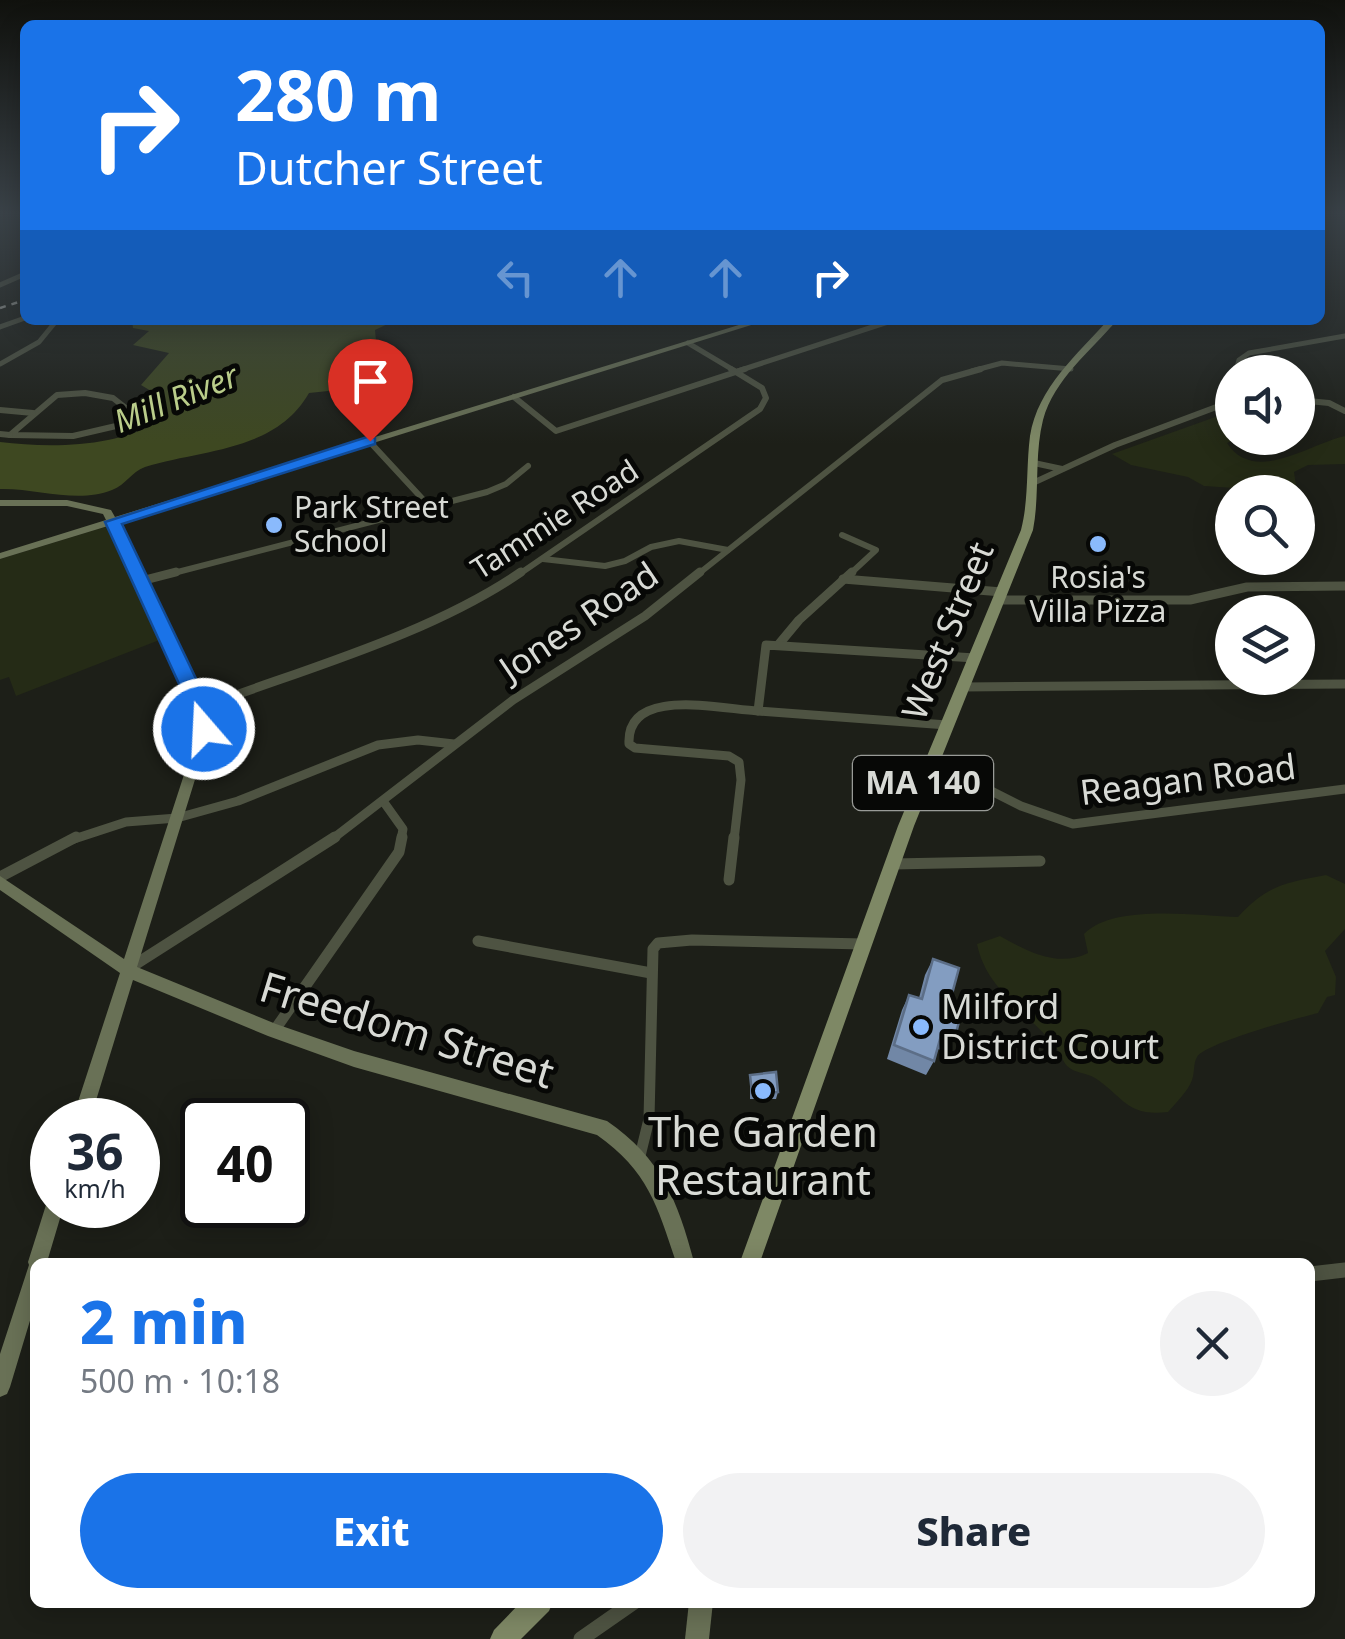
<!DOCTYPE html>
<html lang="en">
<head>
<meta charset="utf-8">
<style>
	:root { --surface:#fff; --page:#f2f2f3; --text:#1f2937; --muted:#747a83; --accent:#1a73e8 }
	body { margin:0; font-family:"Noto Sans",sans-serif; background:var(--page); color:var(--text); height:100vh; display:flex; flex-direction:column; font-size:38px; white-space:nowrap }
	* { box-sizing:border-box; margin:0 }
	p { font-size:32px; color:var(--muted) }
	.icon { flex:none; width:55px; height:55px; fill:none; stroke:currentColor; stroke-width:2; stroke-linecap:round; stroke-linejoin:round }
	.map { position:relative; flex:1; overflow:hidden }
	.sheet { position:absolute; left:30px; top:1258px; width:1285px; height:350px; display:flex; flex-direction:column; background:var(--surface); border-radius:15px; box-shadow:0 5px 25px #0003 }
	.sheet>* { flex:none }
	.guide { position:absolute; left:20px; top:20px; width:1305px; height:305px; border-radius:15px; box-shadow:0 5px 25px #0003; background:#1a73e8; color:#fff; overflow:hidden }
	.controls { position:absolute; left:1215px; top:355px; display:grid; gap:20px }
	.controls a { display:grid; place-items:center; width:100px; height:100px; border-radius:50%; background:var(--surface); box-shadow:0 5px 25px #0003; font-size:50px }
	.speed { position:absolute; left:30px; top:1098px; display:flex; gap:20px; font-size:50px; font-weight:700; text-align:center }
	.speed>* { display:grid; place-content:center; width:130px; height:130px; border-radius:50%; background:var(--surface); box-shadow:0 5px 25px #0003; line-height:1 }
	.speed small { font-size:25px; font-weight:400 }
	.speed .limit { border:5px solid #111; border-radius:15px; background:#fff; color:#111 }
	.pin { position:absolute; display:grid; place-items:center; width:85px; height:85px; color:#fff; margin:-102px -42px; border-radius:50% 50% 50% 0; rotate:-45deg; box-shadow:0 0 10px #0007 }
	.pin .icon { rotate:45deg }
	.me { position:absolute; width:110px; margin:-55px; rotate:341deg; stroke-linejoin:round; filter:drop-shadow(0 0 8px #0008) }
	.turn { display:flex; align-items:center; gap:35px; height:210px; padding:0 50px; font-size:45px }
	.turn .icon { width:130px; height:130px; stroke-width:2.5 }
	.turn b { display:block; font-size:70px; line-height:85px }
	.lanes { display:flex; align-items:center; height:95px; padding:0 50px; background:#0003; justify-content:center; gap:50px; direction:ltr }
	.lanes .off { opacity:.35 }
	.round { display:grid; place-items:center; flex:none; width:105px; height:105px; border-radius:52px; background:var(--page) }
	.summary { display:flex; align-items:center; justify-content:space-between; height:170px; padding:0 50px }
	h1 { font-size:60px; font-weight:800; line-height:75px; color:var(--accent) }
	.cta { display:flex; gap:20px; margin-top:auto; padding:20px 50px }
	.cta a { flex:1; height:115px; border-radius:60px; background:var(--accent); color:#fff; font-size:40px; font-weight:800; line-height:115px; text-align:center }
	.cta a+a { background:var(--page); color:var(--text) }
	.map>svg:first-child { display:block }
</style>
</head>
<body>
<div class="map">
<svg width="1345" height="1639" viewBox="0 0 1345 1639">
	<rect width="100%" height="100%" fill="#1d1f18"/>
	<g fill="#252b16">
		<path d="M1232,411V438H1238L1227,443C1254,485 1309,444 1345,436V464L1308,465L1294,472L1297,492L1204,486L1188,477L1131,465L1112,454Z"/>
		<polygon points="108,526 162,639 16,696 9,677 0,680 0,559"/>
		<path d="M1326,875L1345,884V929L1325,951L1336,977L1335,995L1327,997L1318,1013C1298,1018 1205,1043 1197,1057C1193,1064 1195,1072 1192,1080C1188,1091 1176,1103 1168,1112C1126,1117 1123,1096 1095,1078C1087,1073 1074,1073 1067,1066C1062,1060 1060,1052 1055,1046C1027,1012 986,989 977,944L1000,936C1027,951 1058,968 1088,953L1084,934C1114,903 1198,916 1238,917C1267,885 1285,883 1326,875Z"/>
	</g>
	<path fill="#3e4821" d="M132,320H174L187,325L213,320H396L375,330L377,351L374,363L339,365L337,369L349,380L347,389L309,393C275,452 203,449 145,467C131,472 126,485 112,490C77,504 37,488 0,489V442C49,448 115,448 159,421L158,410L149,402L151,391L141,385L169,353L133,345L149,331L133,328Z"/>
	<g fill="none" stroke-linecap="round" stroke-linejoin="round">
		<g stroke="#4e5342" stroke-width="5">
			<polyline points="0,285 25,274"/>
			<polyline points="0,327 25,318"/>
			<polyline points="688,343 735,371"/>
			<polyline points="0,364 39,342 57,320"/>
			<polyline points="738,371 894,320"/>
			<polyline points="972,371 1002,363 1071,369"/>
			<polyline points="1236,371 1239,360 1249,353 1345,336"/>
		</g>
		<g stroke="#4e5342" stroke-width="6">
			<polygon points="85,393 113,398 127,409 116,426 73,436 10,435 57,395"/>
			<polyline points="514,397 556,431 745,369"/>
			<polyline points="1298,400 1329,403 1345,411"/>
			<polyline points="0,410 33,413"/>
			<polyline points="0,434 10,435"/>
			<polyline points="369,441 430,507"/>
			<polyline points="1034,463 1062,469"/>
			<polyline points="1035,482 1115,445 1219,406 1232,388"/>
			<polyline points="842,535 876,550 849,575"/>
			<polyline points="543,559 605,566 625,561 651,547 679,541 728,550"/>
			<polyline points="166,575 487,492 506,484 528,466"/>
			<polyline points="518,575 760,409 766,398 762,388 731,369"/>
			<polyline points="697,575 942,380 981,369"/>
		</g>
		<g stroke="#4e5342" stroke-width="9">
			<polyline points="843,579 1002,592"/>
			<polyline points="141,581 176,572"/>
			<polyline points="999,600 1190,600 1247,587 1345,586"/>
			<polyline points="779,644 799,620 852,572"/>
			<polyline points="963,687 1345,684"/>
			<path d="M200,708C304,669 429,635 521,572"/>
			<polyline points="947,725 758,711 766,645 975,658"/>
			<polyline points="932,761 1021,806 1073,824 1345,789"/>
			<polyline points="383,801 403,829 401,840"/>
			<polyline points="71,840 126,822 177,818 238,801 378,745 418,740 454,744"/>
			<polyline points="331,840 513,700 645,616 700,572"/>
			<path d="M734,840L741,780L739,762L729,756L635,748L629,744C626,686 720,709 758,711"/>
		</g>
		<g stroke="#4e5342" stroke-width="11">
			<polyline points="893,864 1040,861"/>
			<polyline points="0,877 76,837"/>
			<polyline points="729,880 734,837"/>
			<polyline points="478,941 651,973"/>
			<polyline points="128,969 335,837"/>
			<polyline points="274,1031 399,852 402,837"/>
			<polyline points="640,1156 649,1119 653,949 658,943 692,940 864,944"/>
		</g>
		<g stroke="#4e5342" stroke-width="15">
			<polyline points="1310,1274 1345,1270"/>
			<polyline points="581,1639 634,1602"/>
		</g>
		<g fill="#697156" fill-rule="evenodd">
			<path d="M755,320H767L117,523L210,720L206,744L137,967L276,1024L354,1051L607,1121C661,1158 678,1201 694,1262H676C657,1205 648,1171 597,1135L354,1067L268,1036L133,980L90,1120H72L120,973L0,890V876L124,959L194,744L198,720L108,526L0,559V553L106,520L103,514L67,506H0V500H67L111,510L115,517Z"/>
			<polygon points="52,1197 52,1205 64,1205 47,1262 35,1262 35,1304 10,1387 7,1394 0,1397 0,1354 29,1265 28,1262 46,1205 48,1198"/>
			<polygon points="689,1602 713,1602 709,1639 685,1639"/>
		</g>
		<g fill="#7e8865" fill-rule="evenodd">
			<path d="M1108,320H1117C1091,351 1054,379 1043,420C1034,456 1040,494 1033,530L914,826L760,1262H740L898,826L1021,530C1029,499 1026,467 1030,436C1038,387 1077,355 1108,320Z"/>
			<polygon points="521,1602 553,1602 549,1611 521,1639 490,1639 494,1630"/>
		</g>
		<polyline stroke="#a9aba5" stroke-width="2.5" stroke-dasharray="6 6" stroke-linecap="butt" points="0,308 25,300"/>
	</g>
	<g fill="#7187a6">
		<polygon points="933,959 955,1037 946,1052 938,1049 934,1061 926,1075 887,1059 902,1010 909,995 919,998 925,975"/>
		<polygon points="750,1075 778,1092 776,1099 750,1099"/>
	</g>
	<g fill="#839dc1" stroke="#5c6e87" stroke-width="2.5">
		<polygon points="933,959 959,968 948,1009 961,1014 955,1037 942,1032 934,1061 894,1045 909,995 922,999"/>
		<polygon points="776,1072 778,1092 752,1093 750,1075"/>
	</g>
	<linearGradient id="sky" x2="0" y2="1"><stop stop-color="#10110d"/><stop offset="0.48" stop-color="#3a4248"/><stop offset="1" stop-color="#3a4248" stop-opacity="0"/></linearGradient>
	<rect width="1345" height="444" fill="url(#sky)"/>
	<polygon fill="#1a73e8" stroke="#114b97" stroke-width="2.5" points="370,436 375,438 375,444 122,524 210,708 214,729 211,735 197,735 190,708 105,522"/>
	<g fill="#8abafc" stroke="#070806" stroke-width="4">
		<circle cx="274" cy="525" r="10"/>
		<circle cx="1098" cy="544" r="10"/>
		<circle cx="921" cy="1027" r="10"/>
		<circle cx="763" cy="1091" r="10"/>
	</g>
	<g text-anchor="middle" stroke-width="10" stroke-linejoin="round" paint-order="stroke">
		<g font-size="30" fill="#d8dad5" stroke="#070806" text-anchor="start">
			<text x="294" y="518">Park Street<tspan x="294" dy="34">School</tspan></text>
			<text x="1098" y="588" text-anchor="middle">Rosia's<tspan x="1098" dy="34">Villa Pizza</tspan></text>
		</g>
		<g font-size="30" fill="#d8dad5" stroke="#070806">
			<text transform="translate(555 520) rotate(-33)" y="10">Tammie Road</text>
		</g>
		<g font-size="32" font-style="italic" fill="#bacd8a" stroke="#070806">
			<text transform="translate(176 399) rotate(-22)" y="11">Mill River</text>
		</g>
		<rect fill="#070806" stroke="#999b97" stroke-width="2.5" x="853" y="756" width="140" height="54" rx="8"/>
		<g font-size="32" font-weight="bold" fill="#d8dad5">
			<text x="923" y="794">MA 140</text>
		</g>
		<g font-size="35" fill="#d8dad5" stroke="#070806">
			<text transform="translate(579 622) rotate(-34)" y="12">Jones Road</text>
			<text transform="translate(948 631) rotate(-68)" y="12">West Street</text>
			<text transform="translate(1188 780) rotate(-7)" y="12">Reagan Road</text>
		</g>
		<g font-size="35" fill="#d8dad5" stroke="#070806" text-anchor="start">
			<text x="941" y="1019">Milford<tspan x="941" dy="40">District Court</tspan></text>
		</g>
		<g font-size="42" fill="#d8dad5" stroke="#070806">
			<text transform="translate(407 1030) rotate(17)" y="15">Freedom Street</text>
		</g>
		<g font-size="42" fill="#d8dad5" stroke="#070806">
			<text x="763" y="1147">The Garden<tspan x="763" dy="48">Restaurant</tspan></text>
		</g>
	</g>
</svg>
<div class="controls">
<a><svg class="icon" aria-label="sound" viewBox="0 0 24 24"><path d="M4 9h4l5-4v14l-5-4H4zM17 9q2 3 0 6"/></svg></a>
<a><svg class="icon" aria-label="search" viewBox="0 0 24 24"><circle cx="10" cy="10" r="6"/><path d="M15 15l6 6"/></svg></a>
<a><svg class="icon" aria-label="layers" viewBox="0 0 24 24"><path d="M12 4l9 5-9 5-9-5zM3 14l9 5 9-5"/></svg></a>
</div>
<div class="speed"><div>36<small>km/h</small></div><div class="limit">40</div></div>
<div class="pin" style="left:370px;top:441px;background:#d93025"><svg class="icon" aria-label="arrive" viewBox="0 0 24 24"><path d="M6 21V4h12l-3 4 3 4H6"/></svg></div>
<svg class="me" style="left:204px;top:729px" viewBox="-20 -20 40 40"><circle r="17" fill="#1a73e8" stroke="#fff" stroke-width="3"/><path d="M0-11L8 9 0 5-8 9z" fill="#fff"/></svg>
<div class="guide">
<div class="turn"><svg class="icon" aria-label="right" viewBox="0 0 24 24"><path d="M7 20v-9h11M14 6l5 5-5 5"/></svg><div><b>280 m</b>Dutcher Street</div></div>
<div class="lanes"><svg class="icon off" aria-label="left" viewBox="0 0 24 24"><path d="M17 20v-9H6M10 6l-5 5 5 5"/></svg><svg class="icon off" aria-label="ahead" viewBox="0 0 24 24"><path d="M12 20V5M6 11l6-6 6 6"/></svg><svg class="icon off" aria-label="ahead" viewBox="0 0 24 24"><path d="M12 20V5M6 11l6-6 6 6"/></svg><svg class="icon" aria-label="right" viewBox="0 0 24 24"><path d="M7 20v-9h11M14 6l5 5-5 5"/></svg></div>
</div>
<section class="sheet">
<div class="summary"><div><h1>2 min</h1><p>500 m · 10:18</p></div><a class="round"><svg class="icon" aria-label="close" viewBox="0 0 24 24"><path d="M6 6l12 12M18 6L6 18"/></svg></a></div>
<div class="cta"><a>Exit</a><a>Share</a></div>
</section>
</div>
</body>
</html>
